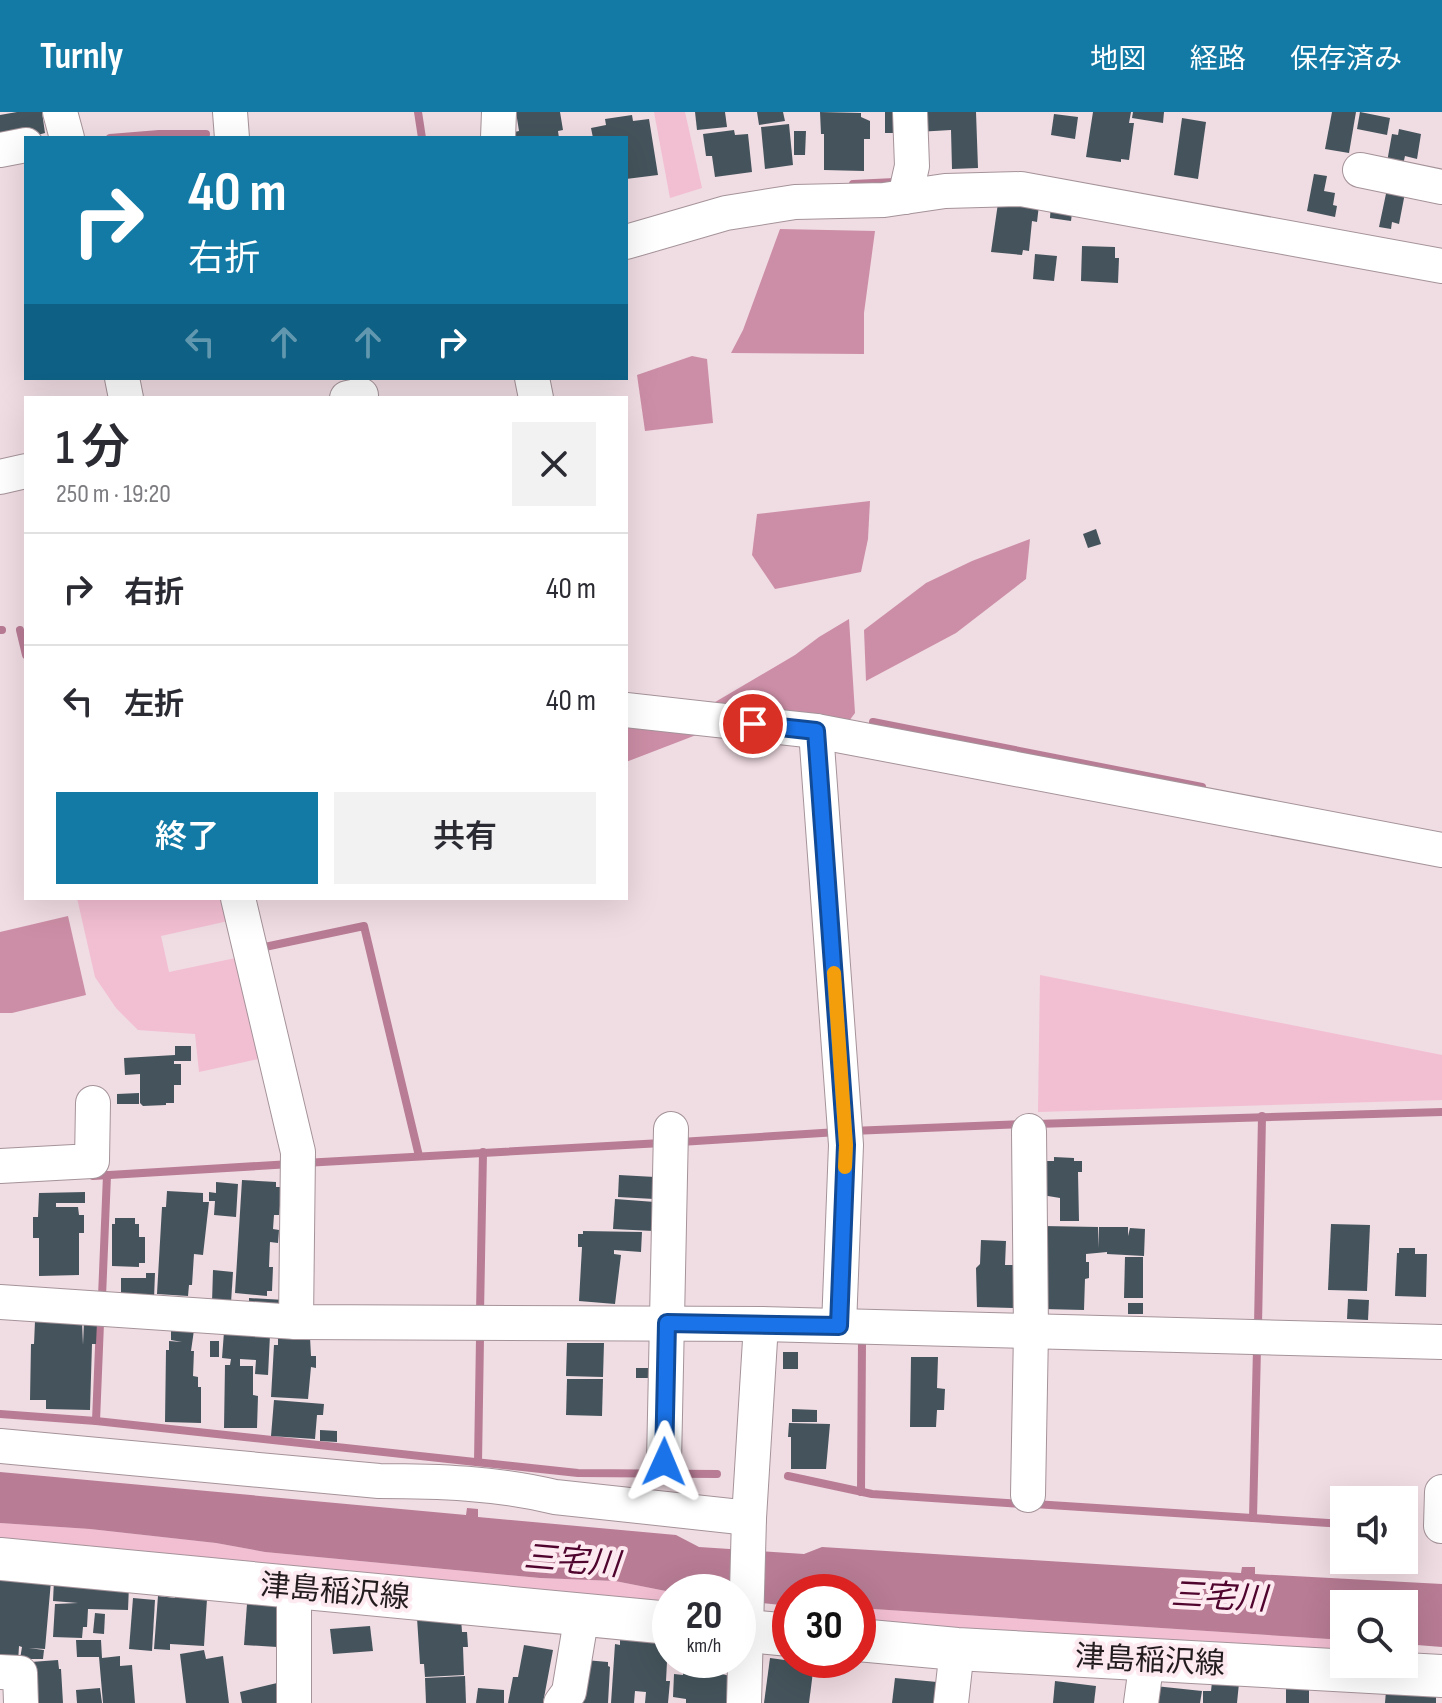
<!DOCTYPE html>
<html lang="ja">
<head>
<meta charset="utf-8">
<style>
	:root { --surface:#fff; --page:#f2f2f3; --text:#2b2b33; --muted:#7c7c81; --line:#e1e1e2; --accent:#127aa5 }
	body { margin:0; font-family:"Sofia Sans Condensed","Noto Sans JP",sans-serif; background:var(--page); color:var(--text); height:100vh; display:flex; flex-direction:column; font-size:30px; white-space:nowrap }
	* { box-sizing:border-box; margin:0 }
	p { font-size:26px; color:var(--muted) }
	.icon { flex:none; width:44px; height:44px; fill:none; stroke:currentColor; stroke-width:2; stroke-linecap:round; stroke-linejoin:round }
	.map { position:relative; flex:1; overflow:hidden }
	.details { position:absolute; left:24px; top:284px; width:604px; height:504px; display:flex; flex-direction:column; background:var(--surface); border-radius:0px; box-shadow:0 8px 32px #0002 }
	.details>* { flex:none }
	.hud { position:absolute; left:24px; top:24px; width:604px; height:244px; border-radius:0px; box-shadow:0 8px 32px #0002; background:#127aa5; color:#fff; overflow:hidden }
	.fabs { position:absolute; left:1330px; top:1374px; display:grid; gap:16px }
	.fabs a { display:grid; place-items:center; width:88px; height:88px; border-radius:0px; background:var(--surface); box-shadow:0 8px 32px #0002; font-size:40px }
	.speed { position:absolute; left:652px; top:1462px; display:flex; gap:16px; font-size:40px; font-weight:700; text-align:center }
	.speed>* { display:grid; place-content:center; width:104px; height:104px; border-radius:50%; background:var(--surface); box-shadow:0 8px 32px #0002; line-height:1 }
	.speed small { font-size:20px; font-weight:400 }
	.speed .limit { border:12px solid #d22; background:#fff; color:#111 }
	.pin { position:absolute; display:grid; place-items:center; width:68px; height:68px; color:#fff; margin:-34px; border:4px solid #fff; border-radius:50%; box-shadow:0 2px 8px #0007 }
	.me { position:absolute; width:88px; margin:-44px; rotate:1deg; stroke-linejoin:round; filter:drop-shadow(0 0 6px #0008) }
	.turn { display:flex; align-items:center; gap:28px; height:168px; padding:0 32px; font-size:36px }
	.turn .icon { width:104px; height:104px; stroke-width:2.5 }
	.turn b { display:block; font-size:56px; line-height:68px }
	.lanes { display:flex; align-items:center; height:76px; padding:0 32px; background:#0003; justify-content:center; gap:40px; direction:ltr }
	.lanes .off { opacity:.35 }
	.round { display:grid; place-items:center; flex:none; width:84px; height:84px; border-radius:0px; background:var(--page) }
	.overview { display:flex; align-items:center; justify-content:space-between; height:136px; padding:0 32px }
	h1 { font-size:48px; font-weight:600; line-height:60px }
	.button { display:flex; gap:16px; margin-top:auto; padding:16px 32px }
	.button a { flex:1; height:92px; border-radius:0px; background:var(--accent); color:#fff; font-size:32px; font-weight:600; line-height:92px; text-align:center }
	.button a+a { background:var(--page); color:var(--text) }
	ul { padding:0; list-style:none }
	li { display:flex; align-items:center; gap:24px; height:112px; padding:0 32px; border-top:2px solid var(--line) }
	li div { flex:1 }
	li b { display:block; font-size:30px }
	li em { font-style:normal }
	header { display:flex; align-items:center; gap:48px; box-sizing:border-box; height:112px; padding:0 40px; background:var(--accent); color:#fff }
	header strong { font-size:38px }
	nav { display:flex; gap:44px; margin-inline-start:auto; font-size:28px }
	.map>svg:first-child { display:block }
</style>
</head>
<body>
<header>
<strong>Turnly</strong>
<nav><a>地図</a><a>経路</a><a>保存済み</a></nav>
</header>
<div class="map">
<svg width="1442" height="1591" viewBox="0 0 1442 1591">
	<rect width="100%" height="100%" fill="#f0dce3"/>
	<g fill="#f2bed2">
		<polygon points="654,0 685,0 702,76 670,86"/>
		<polygon points="77,786 232,786 237,807 161,824 169,860 245,844 268,945 199,960 195,922 138,918 116,896 95,865"/>
		<polygon points="1040,863 1442,943 1442,988 1038,1000"/>
		<polygon points="0,1411 90,1417 216,1431 265,1440 540,1466 615,1469 671,1480 670,1498 0,1437"/>
		<polygon points="858,1496 1344,1528 1344,1548 858,1514"/>
	</g>
	<g fill="#cc8ea6">
		<polygon points="780,117 875,119 864,201 864,242 731,241 743,218"/>
		<polygon points="692,244 707,247 713,311 645,319 637,263"/>
		<polygon points="870,389 868,427 861,460 775,477 752,443 757,402"/>
		<polygon points="1030,427 1026,467 956,521 866,569 864,518 926,471 972,449"/>
		<polygon points="849,507 855,601 849,609 705,596 795,543 819,525"/>
		<polygon points="626,610 704,620 626,650"/>
		<polygon points="68,804 86,883 12,901 0,901 0,820"/>
	</g>
	<polygon fill="#b87c94" points="0,1360 466,1403 467,1396 478,1397 478,1405 676,1423 699,1435 804,1442 822,1435 1241,1461 1242,1455 1255,1455 1255,1462 1442,1472 1442,1535 1404,1532 1404,1492 1344,1492 1344,1528 858,1496 858,1480 790,1480 790,1494 761,1491 738,1480 671,1480 615,1469 540,1466 265,1440 216,1431 90,1417 0,1411"/>
	<g fill="none" stroke-linecap="round" stroke-linejoin="round">
		<g stroke="#b87c94" stroke-width="8">
			<polyline points="418,0 422,26"/>
			<polyline points="110,26 159,22 206,22"/>
			<polyline points="853,72 895,70"/>
			<polyline points="0,518 2,518"/>
			<polyline points="20,518 26,543"/>
			<polyline points="873,610 1202,675"/>
			<polyline points="260,836 364,814 419,1044"/>
			<polyline points="1035,1012 1442,1000"/>
			<polyline points="851,1019 1022,1012"/>
			<polyline points="680,1030 838,1020"/>
			<polyline points="304,1051 662,1031"/>
			<polyline points="93,1064 291,1052"/>
			<polyline points="102,1185 107,1063"/>
			<polyline points="480,1201 483,1040"/>
			<polyline points="1258,1214 1262,1004"/>
			<polyline points="0,1302 96,1309 578,1361 717,1362"/>
			<polyline points="96,1309 100,1211"/>
			<polyline points="478,1350 480,1226"/>
			<polyline points="788,1364 872,1382 1021,1392"/>
			<polyline points="861,1380 862,1228"/>
			<polyline points="1034,1392 1344,1412"/>
			<polyline points="1253,1406 1257,1236"/>
			<polyline points="1404,1416 1406,1416"/>
		</g>
	</g>
	<g fill="#45545c">
		<polygon points="17,0 42,0 45,21 0,33 0,3"/>
		<polygon points="516,0 560,0 563,18 558,19 559,26 515,26 514,20 519,19"/>
		<polygon points="695,0 725,0 727,15 697,18"/>
		<polygon points="757,0 783,0 785,9 759,13"/>
		<polygon points="820,0 861,1 861,5 870,9 870,27 864,27 864,59 824,58 824,22 821,22"/>
		<polygon points="885,0 903,0 902,21 885,21"/>
		<polygon points="916,0 976,0 978,56 952,57 951,18 917,20"/>
		<polygon points="1093,0 1131,0 1129,11 1134,11 1129,48 1121,47 1121,50 1086,45"/>
		<polygon points="1133,0 1164,0 1163,11 1132,6"/>
		<polygon points="1332,0 1356,0 1349,41 1325,37"/>
		<polygon points="1360,0 1390,6 1387,23 1357,17"/>
		<polygon points="1054,2 1078,5 1075,27 1051,23"/>
		<polygon points="632,3 633,9 649,7 658,63 626,67 626,26 593,26 591,16 606,13 605,7"/>
		<polygon points="1182,6 1206,10 1198,67 1174,63"/>
		<polygon points="789,12 793,53 765,57 761,15"/>
		<polygon points="1399,17 1421,22 1417,47 1405,44 1403,53 1387,50 1392,22 1398,23"/>
		<polygon points="734,18 735,23 748,22 752,60 715,65 712,44 706,44 703,22"/>
		<polygon points="794,19 806,19 805,43 794,43"/>
		<polygon points="1314,62 1327,64 1324,79 1335,81 1333,93 1337,94 1335,105 1307,99"/>
		<polygon points="1387,77 1405,81 1399,112 1392,110 1391,117 1379,115"/>
		<polygon points="999,84 1039,93 1037,110 1032,109 1029,139 1023,138 1022,143 991,140"/>
		<polygon points="1051,90 1073,92 1071,109 1050,106"/>
		<polygon points="1082,134 1115,135 1115,146 1119,146 1118,171 1081,169"/>
		<polygon points="1035,142 1057,144 1054,169 1033,167"/>
		<polygon points="1096,417 1101,432 1088,436 1083,422"/>
		<polygon points="175,934 191,934 191,949 174,949 174,952 181,952 181,973 174,973 174,991 166,991 166,993 143,994 140,991 140,962 125,963 124,946 175,943"/>
		<polygon points="139,981 139,992 117,992 117,982"/>
		<polygon points="1054,1045 1074,1046 1074,1049 1082,1049 1082,1060 1078,1060 1079,1109 1060,1109 1060,1086 1042,1083 1044,1049 1054,1049"/>
		<polygon points="619,1063 655,1065 654,1087 618,1085"/>
		<polygon points="242,1068 276,1070 276,1075 282,1075 279,1103 274,1103 273,1117 279,1118 278,1131 270,1130 269,1155 273,1155 272,1179 267,1179 267,1184 235,1181"/>
		<polygon points="216,1070 238,1072 236,1105 214,1103 215,1089 209,1089 209,1080 216,1081"/>
		<polygon points="167,1079 203,1081 203,1090 209,1090 203,1143 194,1142 192,1173 189,1173 188,1184 157,1182 162,1095 166,1095"/>
		<polygon points="85,1080 85,1091 56,1091 56,1095 78,1095 79,1103 84,1103 84,1121 79,1121 79,1163 39,1164 39,1126 33,1126 33,1105 38,1105 39,1081"/>
		<polygon points="615,1087 655,1090 653,1119 613,1117"/>
		<polygon points="115,1106 135,1106 135,1112 139,1112 139,1125 145,1125 145,1151 139,1151 139,1155 112,1154 112,1112 115,1112"/>
		<polygon points="1331,1112 1370,1113 1367,1179 1328,1178"/>
		<polygon points="1043,1114 1098,1115 1098,1136 1099,1115 1128,1115 1128,1124 1130,1116 1145,1117 1144,1144 1107,1142 1107,1140 1086,1142 1086,1150 1089,1150 1089,1166 1085,1167 1084,1198 1043,1197"/>
		<polygon points="583,1119 642,1120 641,1140 614,1138 614,1142 621,1143 615,1192 579,1189 582,1135 578,1135 578,1122 583,1122"/>
		<polygon points="981,1128 1006,1129 1005,1153 1014,1153 1013,1196 977,1195 976,1156 980,1152"/>
		<polygon points="1399,1136 1415,1136 1415,1142 1427,1142 1426,1185 1395,1184 1397,1141 1399,1141"/>
		<polygon points="1125,1145 1143,1145 1143,1186 1124,1186"/>
		<polygon points="213,1158 233,1160 231,1191 212,1190"/>
		<polygon points="146,1161 155,1161 154,1187 121,1187 121,1166 146,1166"/>
		<polygon points="249,1186 285,1188 284,1195 249,1193"/>
		<polygon points="1348,1187 1369,1188 1368,1208 1347,1207"/>
		<rect x="1128" y="1191" width="15" height="11"/>
		<polygon points="35,1209 82,1210 83,1233 84,1209 97,1210 96,1232 92,1232 90,1298 46,1297 46,1288 30,1288 31,1232 34,1232"/>
		<polygon points="171,1217 194,1218 191,1239 194,1239 193,1264 198,1265 198,1275 201,1275 201,1311 165,1310 166,1238 169,1238 169,1229 182,1230 171,1228"/>
		<polygon points="224,1220 270,1223 268,1263 255,1262 256,1248 240,1247 240,1254 253,1254 253,1283 258,1284 257,1316 224,1316 225,1253 230,1253 231,1247 222,1246"/>
		<polygon points="278,1223 310,1225 311,1244 316,1244 316,1256 311,1255 308,1287 271,1285 274,1233 278,1233"/>
		<rect x="210" y="1229" width="9" height="16"/>
		<polygon points="567,1231 604,1231 603,1265 566,1264"/>
		<rect x="783" y="1240" width="15" height="17"/>
		<polygon points="911,1245 938,1245 937,1276 945,1277 944,1298 937,1298 936,1315 910,1315"/>
		<rect x="636" y="1256" width="19" height="10"/>
		<polygon points="567,1267 603,1267 602,1304 566,1303"/>
		<polygon points="274,1288 324,1292 323,1303 317,1303 315,1327 271,1324"/>
		<polygon points="792,1297 817,1298 817,1310 792,1310"/>
		<polygon points="789,1311 830,1312 826,1357 791,1357 791,1325 788,1325"/>
		<polygon points="320,1318 337,1319 337,1330 320,1329"/>
		<polygon points="0,1464 51,1469 45,1537 29,1536 44,1538 43,1547 20,1547 22,1535 19,1534 18,1550 0,1548"/>
		<polygon points="54,1468 129,1473 128,1498 88,1497 87,1515 83,1515 82,1526 53,1525 55,1492 78,1491 53,1489"/>
		<polygon points="175,1481 207,1487 204,1534 170,1532 170,1538 154,1537 158,1484 175,1486"/>
		<polygon points="133,1486 155,1488 152,1539 129,1537"/>
		<polygon points="247,1492 280,1494 277,1535 244,1533"/>
		<polygon points="95,1501 105,1502 104,1522 93,1521"/>
		<polygon points="417,1506 461,1506 462,1520 467,1520 468,1535 463,1535 464,1563 425,1565 424,1552 420,1552"/>
		<polygon points="370,1514 373,1539 333,1542 330,1517"/>
		<polygon points="620,1527 668,1530 666,1569 670,1569 668,1591 645,1591 646,1580 635,1579 634,1591 611,1591 615,1532 620,1533"/>
		<polygon points="76,1528 101,1528 102,1546 120,1544 120,1554 132,1553 135,1591 103,1591 99,1545 77,1545"/>
		<polygon points="524,1533 553,1538 543,1591 508,1591 513,1565 518,1565"/>
		<polygon points="204,1538 206,1547 223,1544 229,1591 186,1591 180,1542"/>
		<polygon points="770,1546 814,1552 809,1591 764,1591"/>
		<polygon points="58,1548 59,1557 61,1557 63,1591 31,1591 31,1550"/>
		<polygon points="585,1548 608,1550 608,1554 610,1555 608,1591 582,1591"/>
		<polygon points="684,1552 709,1553 709,1565 710,1559 730,1564 728,1591 686,1591 686,1587 673,1585 674,1562 683,1563"/>
		<polygon points="465,1564 466,1591 426,1591 425,1566"/>
		<polygon points="895,1566 937,1570 935,1591 892,1591"/>
		<polygon points="1055,1569 1096,1574 1094,1591 1053,1591"/>
		<polygon points="1212,1570 1239,1571 1237,1591 1203,1591 1203,1579 1211,1579"/>
		<polygon points="277,1571 282,1591 242,1591 240,1580"/>
		<polygon points="1155,1574 1202,1579 1200,1591 1153,1591"/>
		<polygon points="1286,1574 1309,1575 1309,1591 1286,1591"/>
		<polygon points="100,1576 102,1591 77,1591 76,1578"/>
		<polygon points="478,1576 504,1578 504,1591 476,1591"/>
		<polygon points="1386,1579 1436,1585 1436,1591 1385,1591"/>
	</g>
	<g fill="none" stroke-linecap="round" stroke-linejoin="round">
		<defs>
			<g id="minor">
				<polyline points="60,0 67,26"/>
				<polyline points="230,0 232,26"/>
				<polyline points="498,26 499,0"/>
				<polyline points="0,38 26,33"/>
				<polyline points="1360,58 1442,75"/>
				<polyline points="905,85 912,54 910,0"/>
				<polyline points="626,130 726,101 795,90 884,88 945,79 1021,77 1442,154"/>
				<polyline points="122,266 126,286"/>
				<polyline points="532,266 536,286"/>
				<polyline points="347,286 361,283"/>
				<polyline points="0,365 26,359"/>
				<polyline points="626,598 816,619 1442,738"/>
				<polyline points="816,619 846,1033 839,1214"/>
				<polyline points="238,786 298,1040 296,1210"/>
				<polyline points="0,1054 92,1049 93,991"/>
				<polyline points="0,1190 296,1210 761,1212 1442,1230"/>
				<path d="M0,1334L379,1369C437,1369 498,1371 555,1385L749,1406"/>
				<polyline points="664,1350 671,1017"/>
				<polyline points="1028,1383 1031,1219 1029,1019"/>
				<polyline points="1441,1414 1442,1380"/>
				<polyline points="0,1560 20,1561 21,1591"/>
				<polyline points="294,1591 294,1475"/>
				<polyline points="561,1591 569,1580 582,1502"/>
				<polyline points="744,1591 749,1406 761,1212"/>
				<polyline points="951,1591 957,1537"/>
				<polyline points="1141,1591 1147,1547"/>
			</g>
			<g id="major">
				<polyline points="0,1447 670,1511"/>
				<polyline points="738,1518 790,1523"/>
				<polyline points="858,1528 957,1537 1442,1564"/>
			</g>
		</defs>
		<use href="#minor" stroke="#a5939a" stroke-width="36"/>
		<use href="#major" stroke="#a5939a" stroke-width="44"/>
		<use href="#minor" stroke="#fff" stroke-width="34"/>
		<use href="#major" stroke="#fff" stroke-width="42"/>
	</g>
	<g fill="none" stroke-linecap="round" stroke-linejoin="round">
		<defs>
			<polyline id="route" points="664,1350 667,1211 839,1214 846,1033 816,619 753,612"/>
		</defs>
		<use href="#route" stroke="#114b97" stroke-width="20"/>
		<use href="#route" stroke="#1a73e8" stroke-width="14"/>
		<polyline stroke="#f59e0b" stroke-width="14" points="834,861 846,1033 845,1055"/>
	</g>
	<g text-anchor="middle" stroke-width="8" stroke-linejoin="round" paint-order="stroke">
		<g font-size="30" fill="#231c1f" stroke="#fde9f0">
			<text transform="translate(335 1479) rotate(5)" y="10">津島稲沢線</text>
			<text transform="translate(1150 1548) rotate(3)" y="10">津島稲沢線</text>
		</g>
		<g font-size="32" font-style="italic" fill="#50052e" stroke="#fde9f0">
			<text transform="translate(572 1448) rotate(5)" y="11">三宅川</text>
			<text transform="translate(1219 1484) rotate(3)" y="11">三宅川</text>
		</g>
	</g>
</svg>
<div class="fabs">
<a><svg class="icon" aria-label="sound" viewBox="0 0 24 24"><path d="M4 9h4l5-4v14l-5-4H4zM17 9q2 3 0 6"/></svg></a>
<a><svg class="icon" aria-label="search" viewBox="0 0 24 24"><circle cx="10" cy="10" r="6"/><path d="M15 15l6 6"/></svg></a>
</div>
<div class="speed"><div>20<small>km/h</small></div><div class="limit">30</div></div>
<div class="pin" style="left:753px;top:612px;background:#d93025"><svg class="icon" aria-label="arrive" viewBox="0 0 24 24"><path d="M6 21V4h12l-3 4 3 4H6"/></svg></div>
<svg class="me" style="left:664px;top:1350px" viewBox="-20 -20 40 40"><path d="M0-17L14 15 0 8-14 15z" fill="#1a73e8" stroke="#fff" stroke-width="4"/></svg>
<div class="hud">
<div class="turn"><svg class="icon" aria-label="right" viewBox="0 0 24 24"><path d="M7 20v-9h11M14 6l5 5-5 5"/></svg><div><b>40 m</b>右折</div></div>
<div class="lanes"><svg class="icon off" aria-label="left" viewBox="0 0 24 24"><path d="M17 20v-9H6M10 6l-5 5 5 5"/></svg><svg class="icon off" aria-label="ahead" viewBox="0 0 24 24"><path d="M12 20V5M6 11l6-6 6 6"/></svg><svg class="icon off" aria-label="ahead" viewBox="0 0 24 24"><path d="M12 20V5M6 11l6-6 6 6"/></svg><svg class="icon" aria-label="right" viewBox="0 0 24 24"><path d="M7 20v-9h11M14 6l5 5-5 5"/></svg></div>
</div>
<section class="details">
<div class="overview"><div><h1>1 分</h1><p>250 m · 19:20</p></div><a class="round"><svg class="icon" aria-label="close" viewBox="0 0 24 24"><path d="M6 6l12 12M18 6L6 18"/></svg></a></div>
<ul>
<li><svg class="icon" aria-label="right" viewBox="0 0 24 24"><path d="M7 20v-9h11M14 6l5 5-5 5"/></svg><div><b>右折</b></div><em>40 m</em></li>
<li><svg class="icon" aria-label="left" viewBox="0 0 24 24"><path d="M17 20v-9H6M10 6l-5 5 5 5"/></svg><div><b>左折</b></div><em>40 m</em></li>
</ul>
<div class="button"><a>終了</a><a>共有</a></div>
</section>
</div>
</body>
</html>
